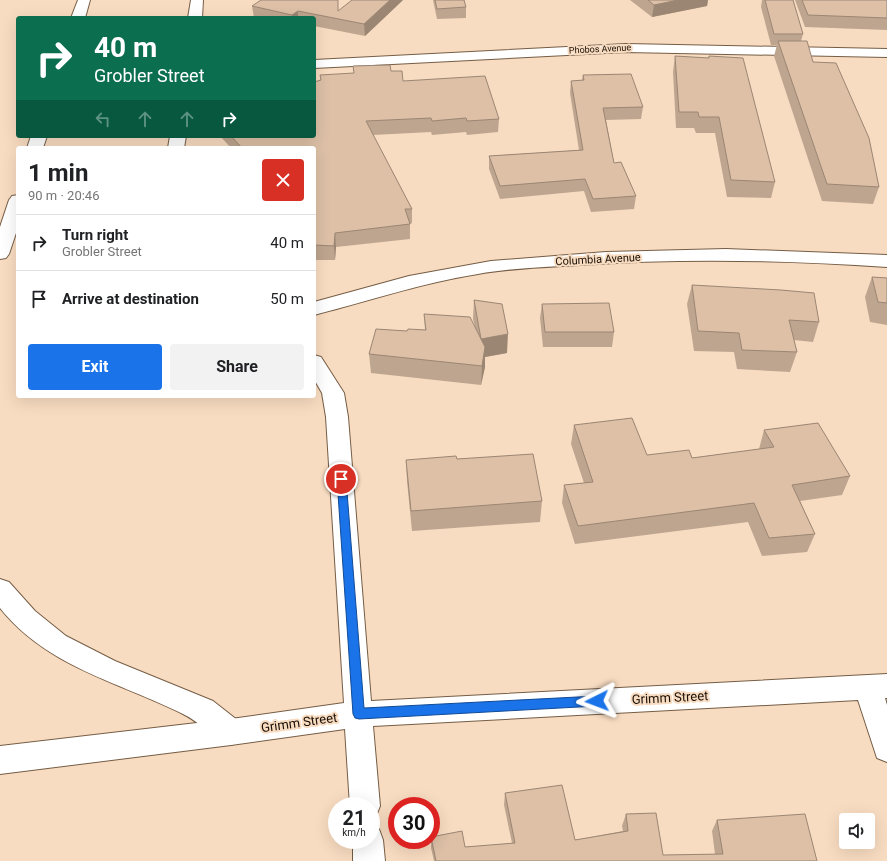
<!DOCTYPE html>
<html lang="en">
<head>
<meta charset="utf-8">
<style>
	:root { --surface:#fff; --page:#f2f2f2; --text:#202124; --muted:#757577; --line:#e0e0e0; --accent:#1a73e8 }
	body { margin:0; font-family:Roboto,sans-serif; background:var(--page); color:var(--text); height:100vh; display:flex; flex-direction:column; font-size:15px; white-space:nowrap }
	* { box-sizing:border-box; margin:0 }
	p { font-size:13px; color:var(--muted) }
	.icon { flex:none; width:22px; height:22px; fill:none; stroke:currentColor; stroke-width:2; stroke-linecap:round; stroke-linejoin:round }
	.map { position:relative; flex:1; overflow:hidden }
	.sheet { position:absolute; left:16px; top:146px; width:300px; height:252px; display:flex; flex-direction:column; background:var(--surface); border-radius:4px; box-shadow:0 4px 16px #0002 }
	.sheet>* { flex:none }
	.top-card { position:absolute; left:16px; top:16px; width:300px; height:122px; border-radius:4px; box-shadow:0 4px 16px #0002; background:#0b6e4f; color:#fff; overflow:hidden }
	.fabs { position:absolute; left:839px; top:813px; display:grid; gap:8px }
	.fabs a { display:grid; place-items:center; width:36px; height:36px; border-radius:4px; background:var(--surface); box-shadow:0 4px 16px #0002; font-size:20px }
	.speed { position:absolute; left:328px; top:797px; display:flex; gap:8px; font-size:20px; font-weight:700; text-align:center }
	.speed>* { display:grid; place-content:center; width:52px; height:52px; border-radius:50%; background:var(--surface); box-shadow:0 4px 16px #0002; line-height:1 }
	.speed small { font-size:10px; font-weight:400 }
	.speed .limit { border:6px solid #d22; background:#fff; color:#111 }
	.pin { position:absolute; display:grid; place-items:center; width:34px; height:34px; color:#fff; margin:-17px; border:2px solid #fff; border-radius:50%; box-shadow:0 1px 4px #0007 }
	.me { position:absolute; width:44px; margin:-22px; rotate:267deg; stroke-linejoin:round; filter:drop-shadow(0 0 3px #0008) }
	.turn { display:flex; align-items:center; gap:14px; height:84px; padding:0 12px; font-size:18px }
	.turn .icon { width:52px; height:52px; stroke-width:2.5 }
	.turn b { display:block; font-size:28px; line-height:34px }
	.lanes { display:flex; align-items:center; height:38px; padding:0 12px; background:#0003; justify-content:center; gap:20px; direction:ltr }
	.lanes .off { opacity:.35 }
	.round { display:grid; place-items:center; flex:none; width:42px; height:42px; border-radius:4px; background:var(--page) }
	.headline { display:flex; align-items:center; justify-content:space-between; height:68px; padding:0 12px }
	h1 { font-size:24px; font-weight:700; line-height:30px }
	.cta { display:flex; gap:8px; margin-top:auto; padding:8px 12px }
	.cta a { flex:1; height:46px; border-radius:4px; background:var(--accent); color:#fff; font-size:16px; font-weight:700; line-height:46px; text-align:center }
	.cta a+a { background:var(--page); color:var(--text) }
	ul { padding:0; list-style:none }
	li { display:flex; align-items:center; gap:12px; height:56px; padding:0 12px; border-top:1px solid var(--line) }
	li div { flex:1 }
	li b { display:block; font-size:15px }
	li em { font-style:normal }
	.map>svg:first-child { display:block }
</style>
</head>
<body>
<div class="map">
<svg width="887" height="861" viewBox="0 0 887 861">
	<rect width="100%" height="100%" fill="#f8dcc1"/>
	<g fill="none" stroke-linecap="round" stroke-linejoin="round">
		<defs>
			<g id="street">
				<polygon points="191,0 203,0 202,18 188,18"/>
				<polygon points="626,44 887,49 887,57 626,52 314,68 314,60"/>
				<polygon points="170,136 186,136 184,148 168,148"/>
				<path d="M726,249L887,255V267C785,260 682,258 580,265C546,267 511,268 478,274C421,283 369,301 314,315V302L409,276L491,261L606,252Z"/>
				<polygon points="314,355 321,357 344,393 348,417 371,701 887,674 887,698 885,698 887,705 887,762 877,758 858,700 373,726 380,806 376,816 371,818 371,806 350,806 345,729 231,745 0,774 0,746 231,719 344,703 326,417 322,393 314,379"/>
				<polygon points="371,826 379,829 383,840 385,861 353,861 353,840 371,840"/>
			</g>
			<g id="primary">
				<polygon points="78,0 90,0 85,18 71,18"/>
				<polygon points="31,136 47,136 43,148 27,148"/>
				<polygon points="18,195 18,227 9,254 6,258 0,259 0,227 9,200 12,196"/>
				<path d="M0,579L9,582L35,611L66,636L115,661L213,701L241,723L245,732L241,741L231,745C213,738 200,722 183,714C119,682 47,667 0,608Z"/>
			</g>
		</defs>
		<use href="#street" stroke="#755d45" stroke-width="2"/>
		<use href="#primary" stroke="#755d45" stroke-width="2"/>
		<use href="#street" fill="#fff" fill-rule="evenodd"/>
		<use href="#primary" fill="#fff" fill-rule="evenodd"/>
	</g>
	<g fill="#bea58f">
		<polygon points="403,0 365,36 314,26 314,18 254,18 252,6 338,11"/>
		<polygon points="433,0 464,0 466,7 466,18 437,19"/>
		<polygon points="630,0 708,0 707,6 652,17"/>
		<polygon points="762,0 793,0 803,34 801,41 813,62 879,187 873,204 822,201 774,56 777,45 771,45 761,7"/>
		<polygon points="795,0 887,0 887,30 805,27"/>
		<polygon points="675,56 708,58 709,56 775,182 771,198 727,197 715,133 696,133 694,128 676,128 673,72"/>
		<polygon points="391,71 403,81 499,119 498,132 467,135 466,132 432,135 431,132 373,135 412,209 412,223 410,224 410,239 336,247 335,260 314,260 314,148 231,148 220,136 314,136"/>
		<polygon points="583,75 643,107 641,119 606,120 614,163 636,196 634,209 591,212 584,191 500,199 489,169 489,156 579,150 570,93 571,81 582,80"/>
		<polygon points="872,277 887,278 887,325 870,322 865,297"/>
		<polygon points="692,285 819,322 813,342 794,340 797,352 790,372 737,369 734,352 694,351 687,304"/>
		<polygon points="474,300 507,353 485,357 485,367 481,385 371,373 369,354 407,331 425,330 424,314 475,327 473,319"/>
		<polygon points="542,304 614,332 612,347 543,347 540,318"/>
		<polygon points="574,425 647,455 692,458 759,449 764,430 850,476 842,495 800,501 815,534 807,552 762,556 748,522 575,544 562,503 564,485 584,483 571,444"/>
		<polygon points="457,459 542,501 540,522 412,531 407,481 406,460"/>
		<polygon points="505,793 575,840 623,831 622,826 626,814 663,855 715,854 712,831 717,820 817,861 434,861 431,848 431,837 465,847 512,843 504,805"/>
	</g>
	<g fill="#9b8674">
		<polygon points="390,0 403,0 365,36 364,24"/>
		<polygon points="678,0 708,0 707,6 652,17 654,5"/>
		<polygon points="298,11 298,18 292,18 292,15"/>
		<polygon points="335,233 336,247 335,260 334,246"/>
		<polygon points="508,334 507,353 485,357 485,367 481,385 482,366 481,339"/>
	</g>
	<g fill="#ddc0a6" stroke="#9b8674">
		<polygon points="261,0 338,0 338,11 352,0 390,0 364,24 298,11 292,15 252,6"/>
		<polygon points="435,0 464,0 466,7 437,9"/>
		<polygon points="648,0 678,0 654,5"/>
		<polygon points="765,0 793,0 803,34 774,34"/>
		<polygon points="802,0 887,0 887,18 808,15"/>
		<polygon points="778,41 807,41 813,62 836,63 869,138 879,187 827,184"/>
		<polygon points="675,56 709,58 709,56 743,58 775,182 731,180 719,117 699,117 698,112 679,112"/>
		<polygon points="390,65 391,71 402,71 403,81 485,76 499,119 467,121 466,118 432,121 431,118 366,121 412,209 405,209 410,224 335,233 334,246 314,245 314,148 242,148 231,136 314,136 314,82 321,80 320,75 354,73 353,66"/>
		<polygon points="631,74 643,107 603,108 614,163 621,162 636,196 593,199 585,179 500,186 489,156 583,150 571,81 584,80 583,75"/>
		<polygon points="872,277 887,278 887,303 878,302"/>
		<polygon points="692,285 781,290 814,293 819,322 789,320 797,352 742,350 739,333 698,331"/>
		<polygon points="474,300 502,304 508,334 481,339 485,347 482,366 369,354 376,329 407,331 408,329 426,330 424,314 470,317 481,339"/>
		<polygon points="609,303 614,332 545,332 542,304"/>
		<polygon points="632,418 647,455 689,450 692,458 774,447 764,430 818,423 850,476 792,485 815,534 769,538 754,503 578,526 564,485 593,482 574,425"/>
		<polygon points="533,454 542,501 411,511 406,460 456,456 457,459"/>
		<polygon points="562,785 575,840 628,831 626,814 656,813 663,855 723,854 717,820 805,814 817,861 436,861 431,837 462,831 465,847 515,843 505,793"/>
	</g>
	<polygon fill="#1a73e8" stroke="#114b97" points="341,476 346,479 364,708 597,696 601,697 603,701 601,705 597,706 359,719 355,718 353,714 337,479"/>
	<g text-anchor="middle" stroke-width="4" stroke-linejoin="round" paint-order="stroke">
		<g font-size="9" fill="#190f06" stroke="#f8dcc1">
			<text transform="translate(600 49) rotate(-3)" y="3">Phobos Avenue</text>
		</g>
		<g font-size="11" fill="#190f06" stroke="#f8dcc1">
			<text transform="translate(598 259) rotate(-3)" y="4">Columbia Avenue</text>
		</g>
		<g font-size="13" fill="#190f06" stroke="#f8dcc1">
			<text transform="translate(670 697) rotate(-3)" y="5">Grimm Street</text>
			<text transform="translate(299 722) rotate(-8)" y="5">Grimm Street</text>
		</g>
	</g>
</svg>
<div class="fabs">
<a><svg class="icon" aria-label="sound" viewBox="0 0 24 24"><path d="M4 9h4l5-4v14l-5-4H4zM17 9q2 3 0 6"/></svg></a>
</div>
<div class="speed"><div>21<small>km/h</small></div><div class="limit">30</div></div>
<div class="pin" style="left:341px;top:479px;background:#d93025"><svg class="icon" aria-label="arrive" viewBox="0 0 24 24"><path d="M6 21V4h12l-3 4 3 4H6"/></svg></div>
<svg class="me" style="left:597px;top:701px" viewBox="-20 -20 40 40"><path d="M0-17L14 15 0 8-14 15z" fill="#1a73e8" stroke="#fff" stroke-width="4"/></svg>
<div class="top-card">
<div class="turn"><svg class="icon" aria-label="right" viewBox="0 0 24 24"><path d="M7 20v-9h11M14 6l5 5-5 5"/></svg><div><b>40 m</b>Grobler Street</div></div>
<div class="lanes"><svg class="icon off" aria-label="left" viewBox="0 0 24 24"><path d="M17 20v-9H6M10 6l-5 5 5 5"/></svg><svg class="icon off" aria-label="ahead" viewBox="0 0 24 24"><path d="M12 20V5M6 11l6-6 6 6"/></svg><svg class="icon off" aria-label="ahead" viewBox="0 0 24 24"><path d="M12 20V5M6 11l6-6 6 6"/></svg><svg class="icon" aria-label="right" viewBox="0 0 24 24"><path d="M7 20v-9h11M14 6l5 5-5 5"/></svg></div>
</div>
<section class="sheet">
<div class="headline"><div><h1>1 min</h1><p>90 m · 20:46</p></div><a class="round" style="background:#d93025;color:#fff"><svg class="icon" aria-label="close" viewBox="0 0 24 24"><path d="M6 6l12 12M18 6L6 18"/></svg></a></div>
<ul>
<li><svg class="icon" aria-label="right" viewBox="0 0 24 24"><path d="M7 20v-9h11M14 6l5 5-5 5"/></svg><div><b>Turn right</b><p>Grobler Street</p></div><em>40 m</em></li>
<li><svg class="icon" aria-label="arrive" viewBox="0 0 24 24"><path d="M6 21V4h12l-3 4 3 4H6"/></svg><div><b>Arrive at destination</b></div><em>50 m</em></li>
</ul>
<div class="cta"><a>Exit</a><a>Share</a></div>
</section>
</div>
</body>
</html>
